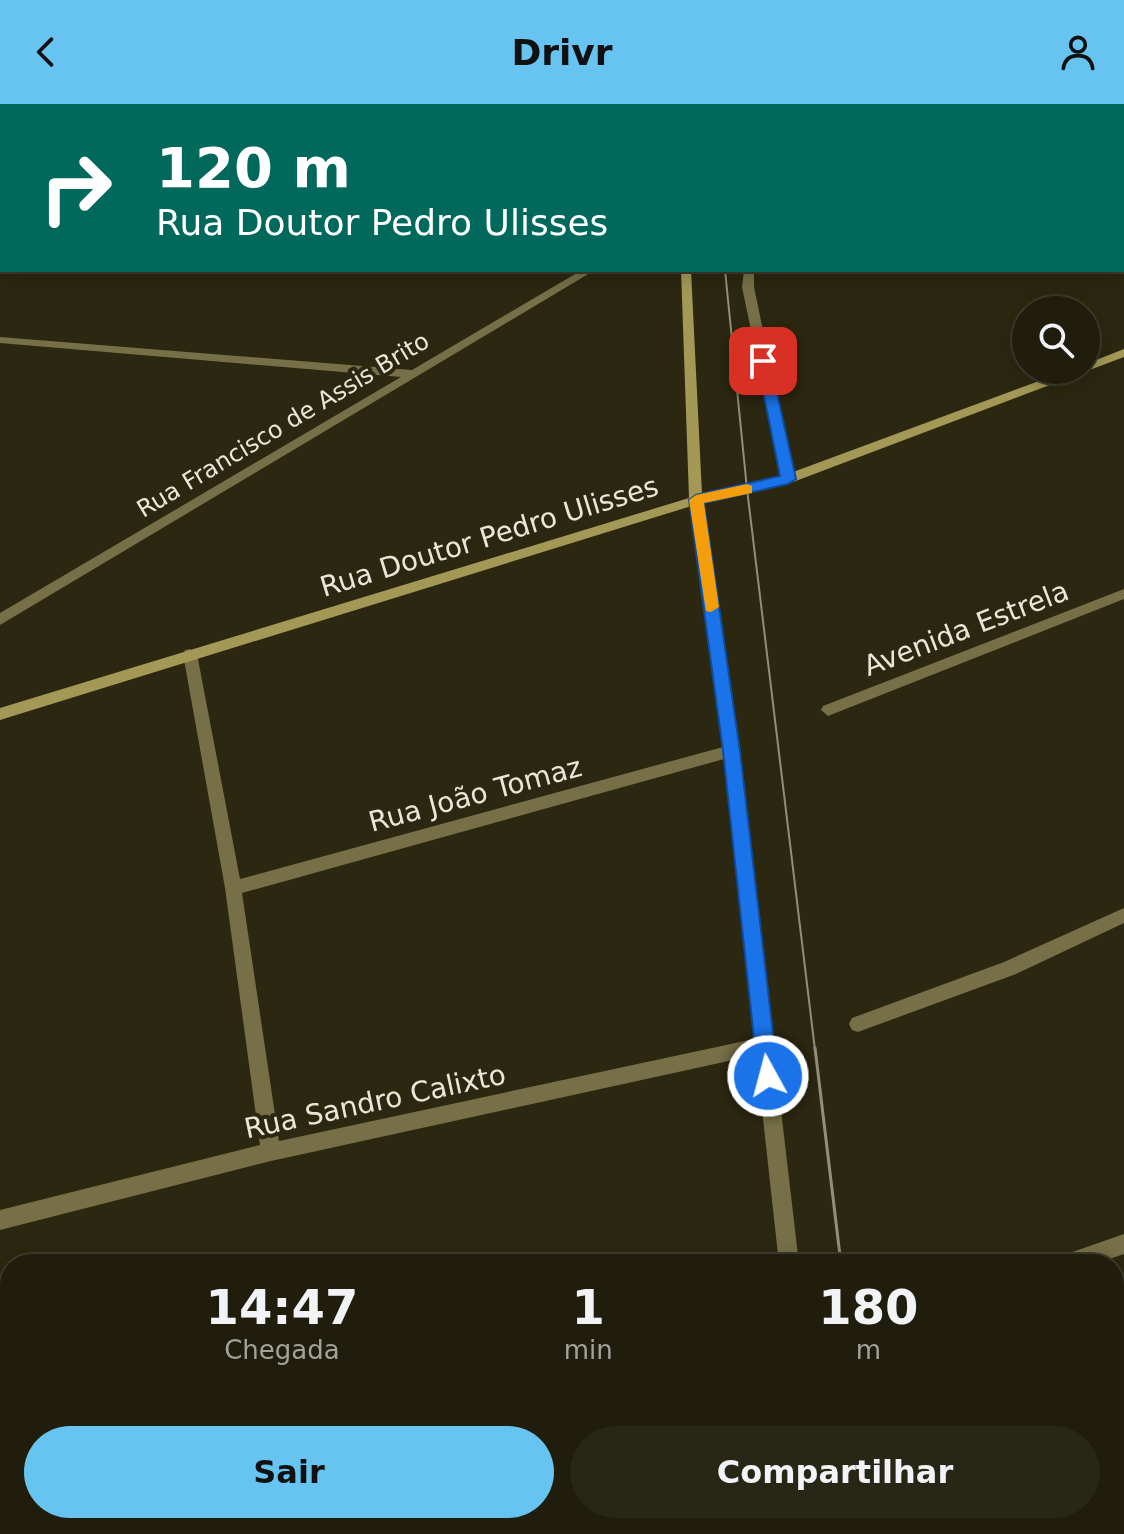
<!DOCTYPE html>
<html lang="pt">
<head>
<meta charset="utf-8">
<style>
	:root { --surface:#201d0c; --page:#282615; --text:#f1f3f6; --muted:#a2a29d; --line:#3d3b2d; --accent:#67c4f0 }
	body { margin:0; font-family:"DejaVu Sans",sans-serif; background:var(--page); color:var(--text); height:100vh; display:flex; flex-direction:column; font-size:30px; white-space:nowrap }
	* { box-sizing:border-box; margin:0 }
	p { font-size:26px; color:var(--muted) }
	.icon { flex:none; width:44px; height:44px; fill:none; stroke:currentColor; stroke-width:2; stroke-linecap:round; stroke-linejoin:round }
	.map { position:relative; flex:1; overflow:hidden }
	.drawer { position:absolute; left:0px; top:1150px; width:1124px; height:280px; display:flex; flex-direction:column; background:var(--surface); border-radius:32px 32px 0 0; box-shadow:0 4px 20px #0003,0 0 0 2px var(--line) }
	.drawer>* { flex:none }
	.guide { position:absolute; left:0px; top:0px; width:1124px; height:168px; box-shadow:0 4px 20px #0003,0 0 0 2px var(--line); background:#00695c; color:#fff; overflow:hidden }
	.buttons { position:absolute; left:1012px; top:192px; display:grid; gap:16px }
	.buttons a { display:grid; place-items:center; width:88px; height:88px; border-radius:50%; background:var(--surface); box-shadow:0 4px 20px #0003,0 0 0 2px var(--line); font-size:40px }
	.pin { position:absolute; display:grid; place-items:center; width:68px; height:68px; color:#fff; margin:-34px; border-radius:16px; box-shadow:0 4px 12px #0006 }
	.me { position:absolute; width:88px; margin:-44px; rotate:353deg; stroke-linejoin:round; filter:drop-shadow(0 0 6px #0008) }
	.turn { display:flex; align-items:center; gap:28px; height:168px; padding:0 24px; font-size:36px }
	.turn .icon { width:104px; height:104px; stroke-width:2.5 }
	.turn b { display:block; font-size:56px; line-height:68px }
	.eta { display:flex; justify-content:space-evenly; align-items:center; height:136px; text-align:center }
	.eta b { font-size:48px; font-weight:800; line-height:56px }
	.cta { display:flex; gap:16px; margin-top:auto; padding:16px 24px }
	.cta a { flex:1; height:92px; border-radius:48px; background:var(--accent); color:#111; font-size:32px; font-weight:800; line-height:92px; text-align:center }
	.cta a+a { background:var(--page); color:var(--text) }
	header { display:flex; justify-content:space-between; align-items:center; height:104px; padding:0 24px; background:var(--accent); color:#111; font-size:36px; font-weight:800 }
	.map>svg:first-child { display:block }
</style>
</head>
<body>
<header><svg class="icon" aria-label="back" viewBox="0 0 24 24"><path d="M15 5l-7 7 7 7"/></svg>Drivr<svg class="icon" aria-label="person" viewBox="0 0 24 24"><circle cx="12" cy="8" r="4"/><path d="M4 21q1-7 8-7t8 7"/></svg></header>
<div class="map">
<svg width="1124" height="1430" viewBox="0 0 1124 1430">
	<rect width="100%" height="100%" fill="#2b2710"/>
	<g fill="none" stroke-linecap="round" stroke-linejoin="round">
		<g fill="#766f47" fill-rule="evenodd">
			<polygon points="1020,0 1031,0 1018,2"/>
			<polygon points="1124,41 1124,47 1122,48 1122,42"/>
			<rect x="0" y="62" width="2" height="6"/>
			<polygon points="1122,96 1124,96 1122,104"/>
			<rect x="1122" y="144" width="2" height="7"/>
			<polygon points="582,166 595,166 0,521 0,509 401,273 0,239 0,233 412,266"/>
			<polygon points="744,166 754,166 754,183 794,375 788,379 782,375 742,183"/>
			<polygon points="965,166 976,166 976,167 971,170"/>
			<path d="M696,392L703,396L739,647L799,1160H779L756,951L271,1057L0,1126V1106L260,1041L225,784L183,550L185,546L190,545L197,550L240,775L723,643L689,396ZM724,655L754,935L279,1037L242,789Z"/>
			<polygon points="1124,485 1124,495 833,610 828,612 821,606 823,602"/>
			<polygon points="1124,804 1124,819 1016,870 858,928 852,926 849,920 852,914 1004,858"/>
			<polygon points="1124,1130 1124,1150 1095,1160 1055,1160 1058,1153"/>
			<polygon points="808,1420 830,1420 831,1430 809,1430"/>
		</g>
		<g fill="#a39856" fill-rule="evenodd">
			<polygon points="39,0 49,0 37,2"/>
			<rect x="651" y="0" width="10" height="2"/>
			<polygon points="2,30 2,36 0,37 0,31"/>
			<polygon points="681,166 691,166 702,390 785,371 1069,266 1086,266 1086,260 1124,245 1124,253 793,378 698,400 0,616 0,604 689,394"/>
		</g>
		<polyline stroke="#918e7c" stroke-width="2" points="725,166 747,385 815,946"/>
		<g stroke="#918e7c" stroke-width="3">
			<polyline points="815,944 841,1160"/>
			<polyline points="873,1420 874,1430"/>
		</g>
	</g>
	<polygon fill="#1a73e8" stroke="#114b97" stroke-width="2" points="763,253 770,257 796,375 788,380 704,399 740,647 778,972 775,979 768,982 761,979 758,972 723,647 689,396 696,391 780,372 757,257"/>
	<polygon fill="#f59e0b" points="747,380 752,382 752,389 704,399 719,503 711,508 706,507 689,396 696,391"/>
	<g text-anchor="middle" stroke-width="8" stroke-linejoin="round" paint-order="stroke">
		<g font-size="24" fill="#e9e7d9" stroke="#2b2710">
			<text transform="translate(283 321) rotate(-31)" y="8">Rua Francisco de Assis Brito</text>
		</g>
		<g font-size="28" fill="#e9e7d9" stroke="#2b2710">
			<text transform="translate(489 432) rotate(-17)" y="10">Rua Doutor Pedro Ulisses</text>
			<text transform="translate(966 524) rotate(-21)" y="10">Avenida Estrela</text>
			<text transform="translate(475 690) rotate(-15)" y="10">Rua João Tomaz</text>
			<text transform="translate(375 997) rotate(-12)" y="10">Rua Sandro Calixto</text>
		</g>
	</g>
</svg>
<div class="buttons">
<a><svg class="icon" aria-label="search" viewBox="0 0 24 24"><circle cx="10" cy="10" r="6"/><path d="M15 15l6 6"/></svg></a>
</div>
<div class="pin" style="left:763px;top:257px;background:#d93025"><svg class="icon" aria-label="arrive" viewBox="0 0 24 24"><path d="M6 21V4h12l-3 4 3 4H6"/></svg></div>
<svg class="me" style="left:768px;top:972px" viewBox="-20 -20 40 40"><circle r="17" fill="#1a73e8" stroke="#fff" stroke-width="3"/><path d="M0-11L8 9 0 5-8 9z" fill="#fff"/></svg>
<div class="guide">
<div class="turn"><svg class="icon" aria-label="right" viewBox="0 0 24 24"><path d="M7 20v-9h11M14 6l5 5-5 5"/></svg><div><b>120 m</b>Rua Doutor Pedro Ulisses</div></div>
</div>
<section class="drawer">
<div class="eta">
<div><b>14:47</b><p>Chegada</p></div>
<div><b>1</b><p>min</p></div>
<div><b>180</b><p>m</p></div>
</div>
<div class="cta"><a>Sair</a><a>Compartilhar</a></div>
</section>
</div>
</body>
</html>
